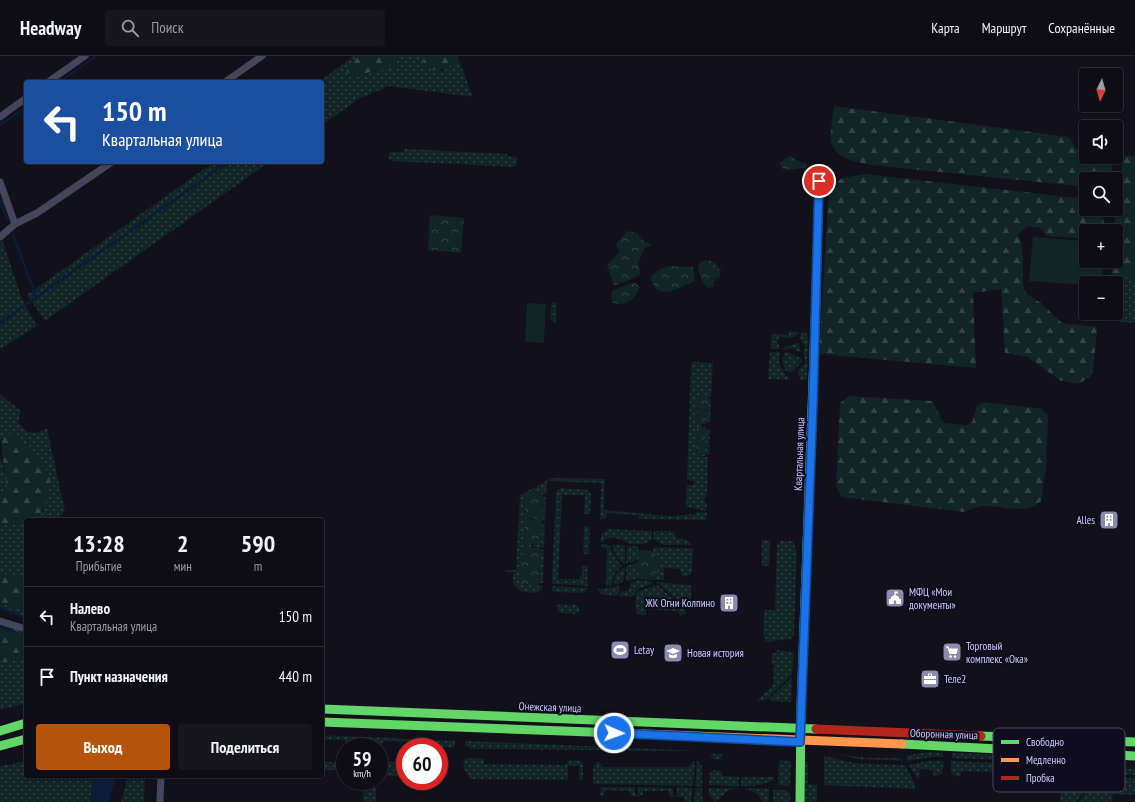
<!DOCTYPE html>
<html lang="ru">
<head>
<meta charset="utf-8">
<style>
	:root { --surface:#0e0c14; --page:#17151d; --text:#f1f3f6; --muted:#9b9ba0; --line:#2e2c34; --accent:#b45309 }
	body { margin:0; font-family:"PT Sans Narrow",sans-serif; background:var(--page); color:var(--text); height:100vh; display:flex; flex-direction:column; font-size:15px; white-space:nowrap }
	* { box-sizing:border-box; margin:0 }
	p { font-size:13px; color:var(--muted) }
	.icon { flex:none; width:22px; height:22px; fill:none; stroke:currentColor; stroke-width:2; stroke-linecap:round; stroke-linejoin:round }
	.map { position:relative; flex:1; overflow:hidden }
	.side { position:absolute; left:24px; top:462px; width:300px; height:260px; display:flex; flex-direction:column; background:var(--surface); border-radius:4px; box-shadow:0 1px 3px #0004,0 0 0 1px var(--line) }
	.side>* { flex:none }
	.guide { position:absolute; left:24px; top:24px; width:300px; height:84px; border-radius:4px; box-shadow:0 1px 3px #0004,0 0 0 1px var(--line); background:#1a4fa0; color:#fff; overflow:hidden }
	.needle { width:26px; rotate:185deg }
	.buttons { position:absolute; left:1079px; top:12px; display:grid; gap:8px }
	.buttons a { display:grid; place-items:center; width:44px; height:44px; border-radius:4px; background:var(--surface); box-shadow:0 1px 3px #0004,0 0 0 1px var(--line); font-size:20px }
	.speed { position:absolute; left:336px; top:682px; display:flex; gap:8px; font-size:20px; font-weight:700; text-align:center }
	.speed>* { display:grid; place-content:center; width:52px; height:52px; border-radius:50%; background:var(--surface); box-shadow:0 1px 3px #0004,0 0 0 1px var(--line); line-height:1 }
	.speed small { font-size:10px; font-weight:400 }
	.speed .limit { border:6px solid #d22; background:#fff; color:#111 }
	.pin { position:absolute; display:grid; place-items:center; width:34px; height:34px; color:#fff; margin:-17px; border:2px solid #fff; border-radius:50%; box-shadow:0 1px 4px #0007 }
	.me { position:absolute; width:44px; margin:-22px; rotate:92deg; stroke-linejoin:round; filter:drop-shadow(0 0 3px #0008) }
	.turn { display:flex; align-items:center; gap:14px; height:84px; padding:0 12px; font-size:18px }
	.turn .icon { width:52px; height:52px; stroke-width:2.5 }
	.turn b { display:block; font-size:28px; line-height:34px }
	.eta { display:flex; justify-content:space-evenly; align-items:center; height:68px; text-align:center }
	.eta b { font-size:24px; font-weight:800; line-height:28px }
	.button { display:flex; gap:8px; margin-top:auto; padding:8px 12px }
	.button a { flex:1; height:46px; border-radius:4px; background:var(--accent); color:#fff; font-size:16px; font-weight:800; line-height:46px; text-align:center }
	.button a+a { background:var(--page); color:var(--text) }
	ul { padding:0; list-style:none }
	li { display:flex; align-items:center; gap:12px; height:60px; padding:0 12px; border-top:1px solid var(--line) }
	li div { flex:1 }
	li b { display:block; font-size:15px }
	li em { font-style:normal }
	header { display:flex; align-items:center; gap:24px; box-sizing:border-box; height:56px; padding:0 20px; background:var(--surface); border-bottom:1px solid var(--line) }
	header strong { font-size:19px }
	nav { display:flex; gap:22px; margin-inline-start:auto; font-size:14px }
	.search { width:280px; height:36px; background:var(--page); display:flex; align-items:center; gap:10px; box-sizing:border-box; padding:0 14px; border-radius:4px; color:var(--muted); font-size:15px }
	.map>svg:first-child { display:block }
</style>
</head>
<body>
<header>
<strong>Headway</strong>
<div class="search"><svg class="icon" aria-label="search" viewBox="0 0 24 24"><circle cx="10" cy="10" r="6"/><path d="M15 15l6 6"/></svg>Поиск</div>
<nav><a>Карта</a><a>Маршрут</a><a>Сохранённые</a></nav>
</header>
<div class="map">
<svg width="1135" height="746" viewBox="0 0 1135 746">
	<defs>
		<pattern id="grass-dots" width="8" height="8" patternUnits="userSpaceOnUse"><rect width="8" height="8" fill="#102524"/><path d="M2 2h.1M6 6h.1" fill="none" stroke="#324345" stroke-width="1.8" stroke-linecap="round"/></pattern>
		<pattern id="forest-firs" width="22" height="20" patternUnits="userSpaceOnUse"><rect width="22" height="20" fill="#102524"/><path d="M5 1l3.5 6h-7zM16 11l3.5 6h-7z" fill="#324345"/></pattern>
		<pattern id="park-crowns" width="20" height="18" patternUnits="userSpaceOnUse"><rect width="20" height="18" fill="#102524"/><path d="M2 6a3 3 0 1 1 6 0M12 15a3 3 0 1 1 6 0" fill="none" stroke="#324345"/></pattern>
	</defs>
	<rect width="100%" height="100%" fill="#12101a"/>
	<g fill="url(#grass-dots)">
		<path d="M353,0H358L354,6L365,19C374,13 385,14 396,10L398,0H424L423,5L426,12L442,15L459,4L473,41L389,30L360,42L322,69V26H319Z"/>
		<polygon points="405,93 507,98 507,100 517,101 517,109 514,111 392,105 388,102 390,96 403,96"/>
		<polygon points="214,106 269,106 45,265 27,239"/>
		<polygon points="3,186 22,243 37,270 0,293 0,187"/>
		<polygon points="709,204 716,208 721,214 716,215 709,210"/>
		<path d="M1111,222L1135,223V267C1125,266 1112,267 1107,257H1116V227H1110Z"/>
		<polygon points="556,246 557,249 556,267 551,264 550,258 552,247"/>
		<polygon points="789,275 799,276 799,277 792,282 779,281 777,286 779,289 779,293 771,293 771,278 789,279"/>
		<polygon points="801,276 805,276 808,280 807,322 805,324 800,324 798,315 805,307 803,297 805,291 800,283"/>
		<polygon points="797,287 799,287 801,297 791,292 783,294 783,292"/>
		<polygon points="770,296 780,296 779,307 786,320 790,322 790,324 768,323"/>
		<polygon points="788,296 802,303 801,307 790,317 785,314 782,305 784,297"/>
		<polygon points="692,306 713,307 711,341 698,341 697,367 700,368 700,371 697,371 696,400 708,401 707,438 704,445 707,448 706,455 686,451 687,429 694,429 694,425 687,424 691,309"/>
		<polygon points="0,338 21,355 18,366 27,376 35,377 47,373 65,455 57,464 35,464 43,455 50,420 34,399 27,385 2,381 0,387"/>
		<polygon points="707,342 711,343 710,366 707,366"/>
		<polygon points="706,373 710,374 709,399 705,398"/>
		<polygon points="0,400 7,425 7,434 0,440"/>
		<polygon points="552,422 605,423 604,454 670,460 696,458 697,456 707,457 706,464 639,463 638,459 607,457 606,462 600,464 601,427 547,425 546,438 525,437 524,462 532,463 532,465 525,465 524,488 531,488 531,491 523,491 521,528 543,530 542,533 538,537 522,536 513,528 513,516 506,516 506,514 516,514 520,439"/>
		<polygon points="561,432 588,434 591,438 590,458 584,458 585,439 562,439 558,523 579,523 580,520 582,520 582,510 588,510 588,530 552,528 556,436"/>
		<polygon points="543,441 546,441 545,465 534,465 534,463 542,463"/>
		<polygon points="0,467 21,469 26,468 26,521 0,517"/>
		<polygon points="542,468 545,468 544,492 533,491 533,488 541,489"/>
		<polygon points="584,470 590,471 589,498 583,498"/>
		<path d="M608,473L652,475V483L645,488C641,488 633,489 629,488C621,484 611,477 603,486H600L602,478Z"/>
		<polygon points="654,475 672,475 675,477 675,482 685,483 693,489 664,489 653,483"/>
		<polygon points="762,484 770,484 769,510 762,510"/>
		<polygon points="781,485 793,485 797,497 794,579 791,583 765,586 765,581 763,580 764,554 775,554 777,489"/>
		<polygon points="603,488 609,489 617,504 622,510 614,518 612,529 606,530 607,493 601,490"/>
		<polygon points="611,489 625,489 625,509 618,503"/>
		<polygon points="627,490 638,490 638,504 626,508"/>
		<path d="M654,491L693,492L692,516L690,519L682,521L680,513L664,512V524H654C660,513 661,504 653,495Z"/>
		<polygon points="541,494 544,494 543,527 539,527"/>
		<polygon points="638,506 637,522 629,525 626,524 626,510"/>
		<polygon points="625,511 624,524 619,528 614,529 615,519"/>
		<polygon points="637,524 653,526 652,528 638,533 632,541 618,540 622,535 628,535 630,532 630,527"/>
		<polygon points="656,526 690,529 691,530 691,545 695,546 691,552 687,552"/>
		<polygon points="657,529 685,553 686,557 680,560 678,555 646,553 646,558 643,560 637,557 635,549 636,536"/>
		<polygon points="552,530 587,532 587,534 581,537 554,536 552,534"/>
		<polygon points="619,530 620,534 616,540 605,539 600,537 598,533"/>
		<polygon points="0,546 26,554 26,561 0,552"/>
		<polygon points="559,548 572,550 573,548 579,551 579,555 576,558 559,557 557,551"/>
		<polygon points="778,594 794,596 792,619 765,645 757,644 773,630 774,608 771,607 772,599"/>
		<polygon points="26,602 26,647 0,654 0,607"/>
		<polygon points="792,621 791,646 770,645 770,642"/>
		<polygon points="322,679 455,685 455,690 450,692 437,691 434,686 384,685 379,691 349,690 344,684 322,684"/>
		<polygon points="465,685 699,695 471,693 465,689"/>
		<polygon points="931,696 942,697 944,701 932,701 907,705 906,699"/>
		<polygon points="953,697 1003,699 1035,705 951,702"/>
		<polygon points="710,698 723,698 721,702 716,704 712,702"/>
		<polygon points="837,698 868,702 900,702 903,705 858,703"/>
		<polygon points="824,700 855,707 905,709 914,726 915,733 824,729"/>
		<polygon points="345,702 345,714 322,714 322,706 343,706"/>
		<polygon points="469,702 484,703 484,708 565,709 570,704 581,705 583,708 583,724 579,724 579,710 568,710 568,724 470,723 463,711 465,703"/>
		<polygon points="779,704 791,705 790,730 778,729"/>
		<polygon points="26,705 26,720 94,720 90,746 0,746 0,710"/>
		<polygon points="693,705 695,705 693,730 593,728 593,711 596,706 599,706 603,711 688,711"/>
		<polygon points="697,705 702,710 702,731 695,730"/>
		<polygon points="928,705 944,705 942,718 934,720 932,714 920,713 919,723 917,723 909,709"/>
		<polygon points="951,705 1049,709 1050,720 1047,724 1042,725 1040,723 1040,718 961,715 960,720 956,721 951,717"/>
		<polygon points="389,706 405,707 405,720 385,720 386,710"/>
		<polygon points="804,706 808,706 808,728 817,729 817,746 804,746"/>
		<polygon points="1081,711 1135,713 1135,719 1081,717"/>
		<polygon points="715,714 721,715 723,720 739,721 739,730 709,729 710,717"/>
		<polygon points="128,720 144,720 145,722 144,746 121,746"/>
		<polygon points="1080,720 1135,722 1135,739 1113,738 1112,746 1079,746 1085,736 1083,736 1076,746 1060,746 1060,735 1079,736"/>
		<path d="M741,721H774V723C763,730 754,730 741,730Z"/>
		<rect x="363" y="725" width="13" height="21"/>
		<polygon points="601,731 635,731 635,739 638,739 638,731 673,732 673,740 677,740 677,731 693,732 691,746 684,746 684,741 670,741 668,735 643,735 643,738 638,741 631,740 630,735 605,734 604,739 600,740"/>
		<polygon points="695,732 702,732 703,746 694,746"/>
		<polygon points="709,732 737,732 729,734 715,746 709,739"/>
		<polygon points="746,732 769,733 769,746 763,746 757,738"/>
		<polygon points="773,734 786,734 790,737 790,746 773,746"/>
	</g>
	<g fill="url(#forest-firs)">
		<polygon points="358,0 398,0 396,10 388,13 372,15 356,22 347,16 347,8 354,6"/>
		<path d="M424,0H458L459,4C444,12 444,18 426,12L423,5Z"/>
		<path d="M834,50L1069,81L1077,93L1086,94V101H1112L1111,123H1086V131L871,109C826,100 828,92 834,50Z"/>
		<path d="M1124,99L1135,100V223L1111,222L1112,205H1116C1116,197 1122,188 1123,178L1115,170V153Z"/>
		<polygon points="864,118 1086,143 1086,153 1103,153 1104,175 1086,175 1086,183 1047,180 1040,172 1027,170 1019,178 1023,197 1023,230 1026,237 1041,247 1062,267 1097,271 1094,307 1091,321 1077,328 1059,324 1028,301 1005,297 1001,233 973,237 976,312 819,298 829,130 843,122"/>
		<path d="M849,340L932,345L944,367L967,369L972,366L977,350L984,346L1042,353L1048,359L1046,412L1041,445C1026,459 1004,450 986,450C977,450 972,453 964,456L841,441L836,430L840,347Z"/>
		<path d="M10,378C33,381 34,404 50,420L46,447L38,462L26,464V468L21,469L0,467V440L7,434C6,416 0,399 2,381Z"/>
		<polygon points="0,517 26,521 26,554 0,546"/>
		<polygon points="0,567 26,575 26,602 0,607"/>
	</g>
	<g fill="url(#park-crowns)">
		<polygon points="790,100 800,106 807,108 807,111 792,114 783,113 779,107"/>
		<polygon points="430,159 464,162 461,197 428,194"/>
		<polygon points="627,175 638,177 641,183 652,189 645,192 638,207 641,217 635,222 614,230 607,209 619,196 616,188"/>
		<path d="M709,204V210L716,215L721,214L718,226L717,222L715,223L712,231L708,232C701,226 699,219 698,209L702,205Z"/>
		<path d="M668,210L693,211L695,225C680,231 656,248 651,221L657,215Z"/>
		<path d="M634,226L640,231C633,245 629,250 613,247L611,241L613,234Z"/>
		<polygon points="698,340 708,340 707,368 702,368 702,371 706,371 705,400 696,400 697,371 700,371 700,368 697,368"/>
		<polygon points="525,437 543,438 542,463 524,462"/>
		<polygon points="525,465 542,465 541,489 523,488"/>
		<polygon points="523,491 541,492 539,530 521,528"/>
		<path d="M638,494L653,495C661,504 660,513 654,524L637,523Z"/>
	</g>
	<g fill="#102524">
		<polygon points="1033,181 1086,185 1086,205 1104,205 1102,227 1086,227 1086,229 1029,225"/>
		<polygon points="527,247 546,248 544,287 525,286"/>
	</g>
	<polygon fill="#0a1c37" points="94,720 116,720 109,746 90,746"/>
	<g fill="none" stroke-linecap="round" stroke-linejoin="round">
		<g stroke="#0a1c37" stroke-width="2.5">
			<polyline points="60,26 96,0"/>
			<polyline points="0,69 26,51"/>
			<polyline points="0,143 8,165"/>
			<polyline points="13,179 36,240"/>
			<polyline points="0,267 228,106"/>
			<polyline points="0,552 26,562"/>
			<polyline points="0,570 17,577"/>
		</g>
		<g stroke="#45455b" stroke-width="7">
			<polyline points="48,26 85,0"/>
			<polyline points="225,26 262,0"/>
			<polyline points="0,61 26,42"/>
			<polyline points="0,126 15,168"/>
			<polyline points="0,181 15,168 37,157 112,106"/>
			<polyline points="0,565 26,573"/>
			<polyline points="160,746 161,720"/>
		</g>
		<g stroke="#63d668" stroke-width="9">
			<polyline points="322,653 816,673"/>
			<polyline points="322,666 645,678"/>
			<polyline points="0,675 26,667"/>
			<polyline points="981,680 1135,686"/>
			<polyline points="902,688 1135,700"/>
			<polyline points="0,690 26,683"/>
			<polyline points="800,746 801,653 816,244"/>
		</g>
		<polyline stroke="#ff974d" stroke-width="9" points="645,678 902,688"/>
		<g stroke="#b3261e" stroke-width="9">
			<polyline points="816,244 819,125"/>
			<polyline points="816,673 981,680"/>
		</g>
	</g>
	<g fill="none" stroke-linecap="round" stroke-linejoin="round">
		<defs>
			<polyline id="route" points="614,677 800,686 813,346 819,125"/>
		</defs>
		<use href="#route" stroke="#114b97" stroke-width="10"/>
		<use href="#route" stroke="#1a73e8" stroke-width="7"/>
	</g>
	<defs>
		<symbol id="building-square" viewBox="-11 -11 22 22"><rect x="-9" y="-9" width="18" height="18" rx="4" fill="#8d8aae" stroke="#0f0c1e"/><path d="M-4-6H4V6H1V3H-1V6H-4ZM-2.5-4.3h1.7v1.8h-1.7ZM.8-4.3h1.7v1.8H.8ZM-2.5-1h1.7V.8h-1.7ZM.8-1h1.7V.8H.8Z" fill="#fff"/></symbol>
		<symbol id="civic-square" viewBox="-11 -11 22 22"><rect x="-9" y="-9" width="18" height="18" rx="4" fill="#8d8aae" stroke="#0f0c1e"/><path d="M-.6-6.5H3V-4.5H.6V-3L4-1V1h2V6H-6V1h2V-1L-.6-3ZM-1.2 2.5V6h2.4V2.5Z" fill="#fff"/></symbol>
		<symbol id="stadium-square" viewBox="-11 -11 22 22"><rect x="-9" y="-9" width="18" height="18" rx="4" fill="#8d8aae" stroke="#0f0c1e"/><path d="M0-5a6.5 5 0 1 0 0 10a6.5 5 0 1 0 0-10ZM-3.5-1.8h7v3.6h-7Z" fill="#fff"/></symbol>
		<symbol id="supermarket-square" viewBox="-11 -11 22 22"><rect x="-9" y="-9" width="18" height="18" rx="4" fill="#8d8aae" stroke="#0f0c1e"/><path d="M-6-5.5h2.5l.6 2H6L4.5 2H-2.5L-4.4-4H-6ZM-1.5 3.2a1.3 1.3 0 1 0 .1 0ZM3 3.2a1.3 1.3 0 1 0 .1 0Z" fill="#fff"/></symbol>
		<symbol id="school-square" viewBox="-11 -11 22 22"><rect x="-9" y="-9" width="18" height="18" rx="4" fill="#8d8aae" stroke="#0f0c1e"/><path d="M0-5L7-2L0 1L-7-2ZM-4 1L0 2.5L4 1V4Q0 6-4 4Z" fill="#fff"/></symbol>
		<symbol id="office-square" viewBox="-11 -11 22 22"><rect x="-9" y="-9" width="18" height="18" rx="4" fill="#8d8aae" stroke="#0f0c1e"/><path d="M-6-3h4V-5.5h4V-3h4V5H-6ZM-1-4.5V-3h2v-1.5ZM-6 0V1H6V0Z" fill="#fff"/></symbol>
	</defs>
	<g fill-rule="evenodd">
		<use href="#building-square" x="1098" y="453" width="22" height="22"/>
		<use href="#civic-square" x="884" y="531" width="22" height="22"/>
		<use href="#building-square" x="718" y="536" width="22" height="22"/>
		<use href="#stadium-square" x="609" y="583" width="22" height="22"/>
		<use href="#supermarket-square" x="941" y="585" width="22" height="22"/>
		<use href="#school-square" x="662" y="586" width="22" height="22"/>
		<use href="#office-square" x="919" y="612" width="22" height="22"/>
	</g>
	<g text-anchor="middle" stroke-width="4" stroke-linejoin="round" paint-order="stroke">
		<g font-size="11" fill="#cfcbfe" stroke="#0f0c1e">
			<text transform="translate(799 398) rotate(-88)" y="4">Квартальная улица</text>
			<text transform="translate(550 651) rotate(2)" y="4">Онежская улица</text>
			<text transform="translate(944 678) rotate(2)" y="4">Оборонная улица</text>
		</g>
		<g font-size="11" fill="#cfcbfe" stroke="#0f0c1e" text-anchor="start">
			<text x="1095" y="468" text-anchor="end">Alles</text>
			<text x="909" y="540">МФЦ «Мои<tspan x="909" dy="13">документы»</tspan></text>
			<text x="715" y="551" text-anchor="end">ЖК Огни Колпино</text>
			<text x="966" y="594">Торговый<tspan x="966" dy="13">комплекс «Ока»</tspan></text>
			<text x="634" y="598">Letay</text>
			<text x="687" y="601">Новая история</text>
			<text x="944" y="627">Теле2</text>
		</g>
	</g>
	<rect x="993" y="672" width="132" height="64" rx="6" fill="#0f0c1e" stroke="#494561" stroke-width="1"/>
	<rect x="1001" y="684" width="18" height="4" fill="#63d668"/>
	<rect x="1001" y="702" width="18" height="4" fill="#ff974d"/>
	<rect x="1001" y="720" width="18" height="4" fill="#b3261e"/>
	<g font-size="11" fill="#cfcbfe">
		<text x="1026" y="690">Свободно</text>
		<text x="1026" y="708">Медленно</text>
		<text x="1026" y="726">Пробка</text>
	</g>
</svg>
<div class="buttons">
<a><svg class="needle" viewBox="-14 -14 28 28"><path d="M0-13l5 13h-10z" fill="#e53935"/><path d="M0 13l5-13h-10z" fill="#9b9ba0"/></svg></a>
<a><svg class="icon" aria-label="sound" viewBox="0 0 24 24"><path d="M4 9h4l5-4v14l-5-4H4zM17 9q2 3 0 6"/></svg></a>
<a><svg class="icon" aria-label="search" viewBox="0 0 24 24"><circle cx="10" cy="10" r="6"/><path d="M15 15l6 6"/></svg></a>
<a>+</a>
<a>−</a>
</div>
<div class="speed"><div>59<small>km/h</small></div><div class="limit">60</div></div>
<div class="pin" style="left:819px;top:125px;background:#d93025"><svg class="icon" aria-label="arrive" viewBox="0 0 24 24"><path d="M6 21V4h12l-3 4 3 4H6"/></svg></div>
<svg class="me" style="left:614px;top:677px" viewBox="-20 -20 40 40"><circle r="17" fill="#1a73e8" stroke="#fff" stroke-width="3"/><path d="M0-11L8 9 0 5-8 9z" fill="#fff"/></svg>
<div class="guide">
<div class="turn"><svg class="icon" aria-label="left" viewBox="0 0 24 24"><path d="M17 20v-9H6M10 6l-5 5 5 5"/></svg><div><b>150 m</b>Квартальная улица</div></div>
</div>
<section class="side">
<div class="eta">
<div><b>13:28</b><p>Прибытие</p></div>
<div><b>2</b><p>мин</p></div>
<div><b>590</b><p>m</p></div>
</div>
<ul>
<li><svg class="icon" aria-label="left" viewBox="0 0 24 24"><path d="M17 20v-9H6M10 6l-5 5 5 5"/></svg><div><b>Налево</b><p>Квартальная улица</p></div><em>150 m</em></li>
<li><svg class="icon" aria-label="arrive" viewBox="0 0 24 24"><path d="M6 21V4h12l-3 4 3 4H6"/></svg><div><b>Пункт назначения</b></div><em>440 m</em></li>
</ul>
<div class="button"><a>Выход</a><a>Поделиться</a></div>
</section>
</div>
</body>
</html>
